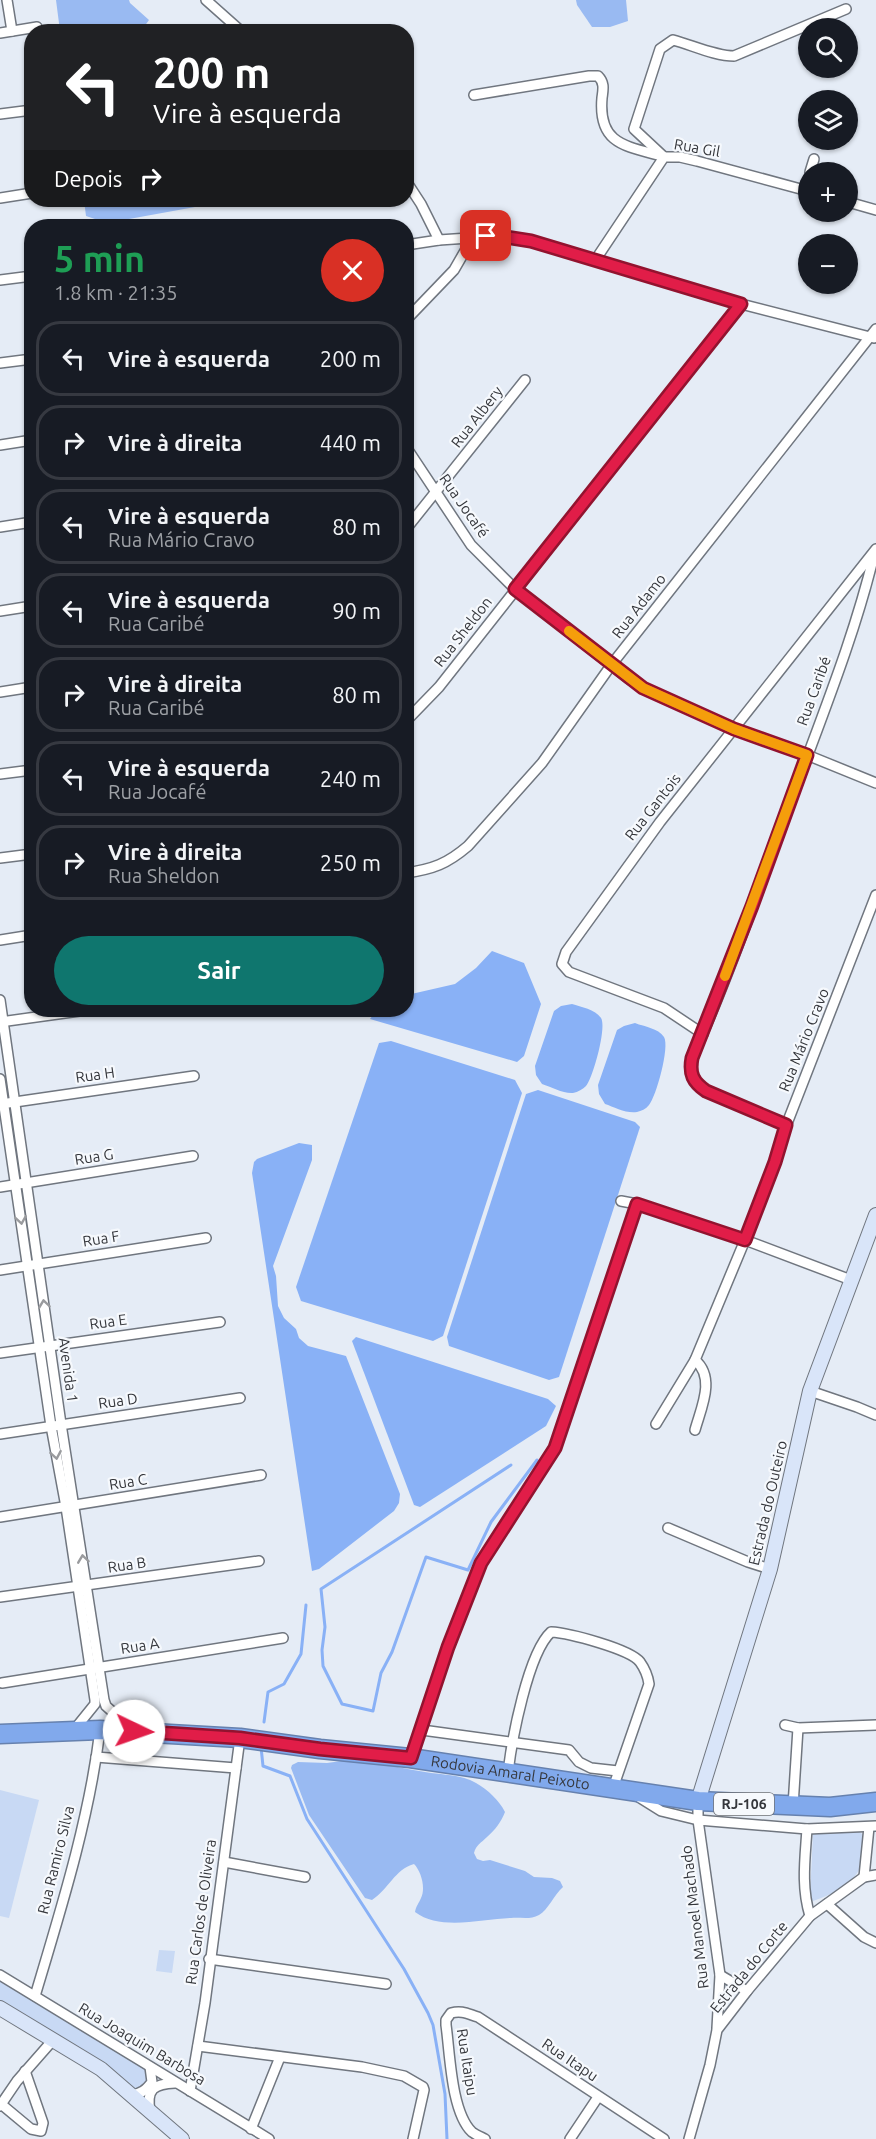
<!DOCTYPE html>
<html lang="pt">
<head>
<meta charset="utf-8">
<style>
	:root { --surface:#171b24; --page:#20242c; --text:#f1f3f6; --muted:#9ea1a6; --line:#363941; --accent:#0f766e }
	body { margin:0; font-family:Ubuntu,sans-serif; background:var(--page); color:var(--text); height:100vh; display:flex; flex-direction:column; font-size:22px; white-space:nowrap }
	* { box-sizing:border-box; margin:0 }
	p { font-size:20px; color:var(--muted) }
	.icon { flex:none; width:33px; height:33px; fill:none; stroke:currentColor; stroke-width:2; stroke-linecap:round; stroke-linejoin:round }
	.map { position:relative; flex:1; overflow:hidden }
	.details { position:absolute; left:24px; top:219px; width:390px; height:798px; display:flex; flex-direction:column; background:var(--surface); border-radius:24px; box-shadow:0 2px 4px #0004 }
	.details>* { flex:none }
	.guide { position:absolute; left:24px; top:24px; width:390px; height:183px; border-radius:24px; box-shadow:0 2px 4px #0004; background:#202124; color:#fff; overflow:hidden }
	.tools { position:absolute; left:798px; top:18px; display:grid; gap:12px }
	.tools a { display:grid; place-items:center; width:60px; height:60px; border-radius:50%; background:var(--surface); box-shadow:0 2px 4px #0004; font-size:30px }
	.pin { position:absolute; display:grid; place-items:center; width:51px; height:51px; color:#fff; margin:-26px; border-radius:12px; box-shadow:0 3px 9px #0006 }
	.me { position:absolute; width:66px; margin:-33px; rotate:93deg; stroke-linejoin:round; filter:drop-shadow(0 0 4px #0008) }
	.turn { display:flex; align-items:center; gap:21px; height:126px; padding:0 30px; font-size:27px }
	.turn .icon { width:78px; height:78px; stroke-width:2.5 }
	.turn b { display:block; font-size:42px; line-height:51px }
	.then { display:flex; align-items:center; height:57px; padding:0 30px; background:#0003; gap:12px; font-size:22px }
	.round { display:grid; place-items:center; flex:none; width:63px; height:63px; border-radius:32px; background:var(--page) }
	.overview { display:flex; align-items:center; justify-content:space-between; height:102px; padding:0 30px }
	h1 { font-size:36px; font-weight:700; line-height:45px; color:#1e9e55 }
	.primary-button { display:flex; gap:12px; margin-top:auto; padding:12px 30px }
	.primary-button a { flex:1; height:69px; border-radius:36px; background:var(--accent); color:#fff; font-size:24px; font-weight:700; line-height:69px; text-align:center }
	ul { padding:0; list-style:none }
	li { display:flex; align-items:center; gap:18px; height:75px; margin:0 12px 9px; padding:0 18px; border:3px solid var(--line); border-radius:24px }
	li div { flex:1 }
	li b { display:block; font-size:22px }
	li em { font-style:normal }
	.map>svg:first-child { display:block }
</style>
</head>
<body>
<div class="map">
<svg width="876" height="2139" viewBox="0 0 876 2139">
	<rect width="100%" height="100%" fill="#e5ecf6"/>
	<g fill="#c8d9f4">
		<polygon points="0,1790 39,1800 9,1918 0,1916"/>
		<path d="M858,1831L865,1836C864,1845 864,1856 861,1865C855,1884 831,1895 813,1901L810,1897L813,1833Z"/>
		<polygon points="159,1950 175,1951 172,1973 156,1971"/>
		<polygon points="0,1981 147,2070 148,2079 141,2087 133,2090 0,2002"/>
	</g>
	<g fill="#99baf2">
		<polygon points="56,0 129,0 130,3 149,20 141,31 60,31"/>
		<polygon points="576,0 626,0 628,21 610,27 592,27 577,5"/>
		<polygon points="84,200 218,200 217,203 107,223 86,216"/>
		<path d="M349,1760C377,1761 403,1769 431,1773C446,1775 462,1775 476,1783C488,1790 499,1800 505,1812C501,1822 495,1830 487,1837C481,1843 476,1845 474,1853L477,1859L483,1861L490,1860L525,1871L534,1877L552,1878L560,1881L563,1887C554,1895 548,1910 539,1915C530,1920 521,1917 511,1918C482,1919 440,1931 415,1912C416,1906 419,1903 421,1898C426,1888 421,1871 414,1864C394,1870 389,1889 372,1900L365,1898L309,1815L291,1768L292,1765L298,1762L327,1763Z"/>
	</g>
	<g fill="#89b1f6">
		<polygon points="492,951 524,963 541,1004 524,1056 517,1062 370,1019 377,1010 406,1010 407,995 455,984 476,968"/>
		<path d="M572,1004C581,1007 595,1009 601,1018C607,1027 593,1078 586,1086C583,1089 578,1092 573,1093C564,1094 551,1087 542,1084L536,1075L535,1066L554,1011L561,1006Z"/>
		<path d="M635,1023C645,1027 658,1028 664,1037C670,1047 656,1097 649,1105C646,1109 641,1111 637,1112C627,1114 614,1107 605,1104L599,1094L598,1085L617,1030L624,1026Z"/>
		<polygon points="391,1041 515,1080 522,1093 443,1336 433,1341 301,1301 296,1287 379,1043"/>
		<polygon points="538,1090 635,1122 640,1127 559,1377 549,1380 449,1346 447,1337 526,1094"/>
		<polygon points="299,1143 312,1145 312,1160 273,1266 276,1276 278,1306 284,1318 296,1329 299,1338 308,1346 346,1356 400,1494 399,1503 394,1511 319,1569 312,1571 252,1173 254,1162 257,1159"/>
		<polygon points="356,1337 548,1399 556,1406 546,1426 420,1507 414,1505 352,1341"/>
	</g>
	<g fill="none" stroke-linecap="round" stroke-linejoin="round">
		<g stroke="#89b1f6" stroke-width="3">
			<polyline points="511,1465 321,1589 325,1627 322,1650 323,1666 342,1704 373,1711 381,1673 392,1652 426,1557 468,1570 491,1522 537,1460"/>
			<polyline points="264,1722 268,1692 284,1684 301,1654 306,1605"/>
			<polyline points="261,1747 263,1766 290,1776 307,1819 404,1969 428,2013 433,2025 445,2094 447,2139"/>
		</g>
		<defs>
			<g id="street">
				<polyline points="7,0 12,31"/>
				<polyline points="206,0 242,32"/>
				<polyline points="0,33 37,27"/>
				<path d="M474,95L589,76H598C605,83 603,90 602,98C598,144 625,146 662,156"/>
				<polyline points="0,114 32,110"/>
				<path d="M664,157L634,129L660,49L673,40C692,45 715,56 734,56L846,9"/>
				<polyline points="810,172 814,159"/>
				<polyline points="406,181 421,204 439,240"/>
				<polyline points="0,198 32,193"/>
				<polyline points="848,202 876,210"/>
				<polyline points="406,245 439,240 499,236 531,241 741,304 874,338"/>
				<polyline points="596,259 664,157 680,157 697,161 808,191"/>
				<polyline points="0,280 32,276"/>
				<polyline points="406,320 454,270 473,237"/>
				<polyline points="0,363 32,359"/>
				<polyline points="0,445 32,440"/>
				<polyline points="406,447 471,545 515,589 629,679 643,688 734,729 807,755 876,783"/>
				<polyline points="0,527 32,522"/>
				<polyline points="406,529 525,380"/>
				<polyline points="0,611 32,606"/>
				<polyline points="0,692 32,687"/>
				<polyline points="406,721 439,687 741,304"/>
				<polyline points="0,774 32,770"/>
				<polyline points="0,858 32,854"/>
				<path d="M406,873C433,869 447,864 468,846L542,763L612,664L876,329"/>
				<polyline points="0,940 32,935"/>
				<polyline points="0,1000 61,1424 104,1700 106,1706 133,1730"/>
				<polyline points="0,1022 87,1010"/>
				<polyline points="703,1034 664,1008 569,972 562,964 566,952 660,822 876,549"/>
				<polyline points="0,1079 51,1426 66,1507 95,1700 95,1704 74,1730"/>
				<polyline points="8,1103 194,1076"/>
				<path d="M786,1126L706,1091C693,1082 689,1074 692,1058C730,974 760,885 792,798C821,718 854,638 874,555"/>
				<polyline points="0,1187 193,1156"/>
				<polyline points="621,1201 637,1204 745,1240 851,1280"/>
				<polyline points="0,1270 206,1238"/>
				<polyline points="0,1353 220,1322"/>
				<polyline points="810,1391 857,1407 876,1415"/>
				<polyline points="656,1424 695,1360 745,1240 775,1162 786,1126 876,895"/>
				<path d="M695,1430C701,1408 716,1378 695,1360"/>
				<polyline points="0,1434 240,1398"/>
				<polyline points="0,1517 261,1475"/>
				<polyline points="668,1528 748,1562 770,1569"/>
				<polyline points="0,1597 259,1561"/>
				<polyline points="2,1683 283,1638"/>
				<polyline points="785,1725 798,1728 876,1725"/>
				<polyline points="422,1730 569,1750 579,1762 591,1768 618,1771"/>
				<polyline points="96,1757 236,1768"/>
				<polyline points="410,1758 448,1647 481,1563 555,1448 637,1204"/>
				<path d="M508,1772C512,1739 528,1653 551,1632C569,1633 630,1649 640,1662C645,1669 648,1677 649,1684L613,1788"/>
				<polyline points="637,1796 661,1811 698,1820 807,1829 876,1826"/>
				<polyline points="698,1801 698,1820 720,1975 717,2028"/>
				<polyline points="793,1806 798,1728"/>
				<path d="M807,1829C805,1859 801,1887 810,1916"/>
				<polyline points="224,1862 305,1877"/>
				<polyline points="864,1877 869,1827"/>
				<polyline points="827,1904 864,1937 876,1943"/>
				<polyline points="209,1959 386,1984"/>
				<polyline points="0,1975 269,2139"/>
				<polyline points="720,1975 747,1991"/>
				<path d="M35,1996C61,1909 89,1820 100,1730"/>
				<polyline points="198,2046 362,2067 404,2076 423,2087 424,2090 413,2139"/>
				<polyline points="190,2091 205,2003 240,1738"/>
				<path d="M131,2095C141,2094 146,2090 152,2082L150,2067"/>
				<polyline points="1,2104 31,2129 41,2131 43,2123 25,2071"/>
				<polyline points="0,2106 17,2081 53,2040"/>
				<path d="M150,2111C146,2089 154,2084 175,2083"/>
				<polyline points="251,2129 280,2057"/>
				<path d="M485,2139C481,2137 476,2135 472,2132C451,2112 450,2053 446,2025V2020L451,2013C462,2010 468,2014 478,2017L664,2139"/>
				<polyline points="570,2139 598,2097"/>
				<polyline points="689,2139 710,2065 717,2030 747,1991 810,1916 864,1877 876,1875"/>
			</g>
			<g id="secondary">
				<polyline points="698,1801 770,1569 810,1391 876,1215"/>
				<polyline points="0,2008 101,2069 182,2139"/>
			</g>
			<g id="highway">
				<path id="s1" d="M0,1734L100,1730L240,1738L320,1749L410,1758L698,1801L830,1807L876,1802"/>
			</g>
		</defs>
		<use href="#street" stroke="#70767f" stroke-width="12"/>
		<use href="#secondary" stroke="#70767f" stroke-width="16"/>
		<use href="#highway" stroke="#6681ae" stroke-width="21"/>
		<use href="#street" stroke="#fff" stroke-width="9"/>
		<use href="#secondary" stroke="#d9e5f9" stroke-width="14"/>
		<use href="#highway" stroke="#81a9ec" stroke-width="18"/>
	</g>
	<defs><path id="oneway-chevron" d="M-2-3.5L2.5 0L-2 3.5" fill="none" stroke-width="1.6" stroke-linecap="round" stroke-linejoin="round" transform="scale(1.5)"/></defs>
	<g stroke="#9a9b9e">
		<use href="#oneway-chevron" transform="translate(21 1220) rotate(81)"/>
		<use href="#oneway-chevron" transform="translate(44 1304) rotate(-98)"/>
		<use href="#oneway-chevron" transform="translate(56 1455) rotate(80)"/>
		<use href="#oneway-chevron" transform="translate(83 1559) rotate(-98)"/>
	</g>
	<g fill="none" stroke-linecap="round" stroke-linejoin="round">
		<defs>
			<path id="route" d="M134,1731L240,1738L320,1749L411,1758L448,1647L481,1563L555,1448L637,1204L745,1240L775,1162L786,1125L706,1091C693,1082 689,1074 692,1058L752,906L807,755L734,729L643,688L515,589L741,304L531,241L499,236H486"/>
		</defs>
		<use href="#route" stroke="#92132f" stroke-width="15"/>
		<use href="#route" stroke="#e11d48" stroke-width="10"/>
		<polyline stroke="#f59e0b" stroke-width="10" points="569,631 643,688 734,729 807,755 725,976"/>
	</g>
	<g text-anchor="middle" stroke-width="4.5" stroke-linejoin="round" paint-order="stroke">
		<rect fill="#f6f9fd" stroke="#6f7176" stroke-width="1.5" x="714" y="1793" width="60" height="22" rx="4.5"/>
		<g font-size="14" font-weight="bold" fill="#35373c">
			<text x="744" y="1809">RJ-106</text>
		</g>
		<g font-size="15" fill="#35373c" stroke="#f6f9fd">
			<text transform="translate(697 148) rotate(10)" y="5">Rua Gil</text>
			<text transform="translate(477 417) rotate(-52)" y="5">Rua Albery</text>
			<text transform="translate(464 506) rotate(55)" y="5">Rua Jocafé</text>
			<text transform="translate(639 606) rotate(-52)" y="5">Rua Adamo</text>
			<text transform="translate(463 632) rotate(-52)" y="5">Rua Sheldon</text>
			<text transform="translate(814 691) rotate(-70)" y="5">Rua Caribé</text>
			<text transform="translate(653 807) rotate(-52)" y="5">Rua Gantois</text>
			<text transform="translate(804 1040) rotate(-68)" y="5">Rua Mário Cravo</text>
			<text transform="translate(95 1075) rotate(-8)" y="5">Rua H</text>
			<text transform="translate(94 1157) rotate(-9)" y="5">Rua G</text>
			<text transform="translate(101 1239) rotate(-9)" y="5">Rua F</text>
			<text transform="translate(108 1322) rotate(-8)" y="5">Rua E</text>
			<text transform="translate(68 1370) rotate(82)" y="5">Avenida 1</text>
			<text transform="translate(118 1401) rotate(-8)" y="5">Rua D</text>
			<text transform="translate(128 1482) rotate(-9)" y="5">Rua C</text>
			<text transform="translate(768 1503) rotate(-77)" y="5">Estrada do Outeiro</text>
			<text transform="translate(127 1565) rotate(-8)" y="5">Rua B</text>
			<text transform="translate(140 1646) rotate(-9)" y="5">Rua A</text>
			<text dy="5" stroke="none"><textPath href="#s1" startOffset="513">Rodovia Amaral Peixoto</textPath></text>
			<text transform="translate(56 1860) rotate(-76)" y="5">Rua Ramiro Silva</text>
			<text transform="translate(201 1912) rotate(-82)" y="5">Rua Carlos de Oliveira</text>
			<text transform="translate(695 1917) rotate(-97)" y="5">Rua Manoel Machado</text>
			<text transform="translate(749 1967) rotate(-51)" y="5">Estrada do Corte</text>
			<text transform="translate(142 2044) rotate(31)" y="5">Rua Joaquim Barbosa</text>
			<text transform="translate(570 2060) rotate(34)" y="5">Rua Itapu</text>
			<text transform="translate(467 2062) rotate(81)" y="5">Rua Itaipu</text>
		</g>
	</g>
</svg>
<div class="tools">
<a><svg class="icon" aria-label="search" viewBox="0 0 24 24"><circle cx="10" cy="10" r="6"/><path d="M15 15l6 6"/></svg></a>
<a><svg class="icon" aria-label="layers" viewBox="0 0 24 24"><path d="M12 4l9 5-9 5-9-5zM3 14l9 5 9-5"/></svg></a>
<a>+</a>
<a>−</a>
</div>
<div class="pin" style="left:486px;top:236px;background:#d93025"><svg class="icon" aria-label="arrive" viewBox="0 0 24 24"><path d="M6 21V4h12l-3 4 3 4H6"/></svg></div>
<svg class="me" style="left:134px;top:1731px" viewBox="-20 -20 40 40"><circle r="19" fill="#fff"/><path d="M0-13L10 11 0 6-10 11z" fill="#e11d48"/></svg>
<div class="guide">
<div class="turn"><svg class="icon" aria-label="left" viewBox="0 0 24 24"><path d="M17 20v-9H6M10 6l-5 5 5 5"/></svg><div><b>200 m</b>Vire à esquerda</div></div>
<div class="then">Depois<svg class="icon" aria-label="right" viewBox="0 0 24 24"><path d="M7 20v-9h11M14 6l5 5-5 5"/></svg></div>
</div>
<section class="details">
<div class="overview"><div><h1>5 min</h1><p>1.8 km · 21:35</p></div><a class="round" style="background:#d93025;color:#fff"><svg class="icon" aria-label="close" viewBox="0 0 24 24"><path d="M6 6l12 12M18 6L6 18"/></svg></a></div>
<ul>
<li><svg class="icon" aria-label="left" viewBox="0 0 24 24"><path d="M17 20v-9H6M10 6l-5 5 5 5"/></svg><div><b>Vire à esquerda</b></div><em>200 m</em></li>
<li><svg class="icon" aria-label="right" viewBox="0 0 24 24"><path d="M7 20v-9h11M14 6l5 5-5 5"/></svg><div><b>Vire à direita</b></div><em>440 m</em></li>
<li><svg class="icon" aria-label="left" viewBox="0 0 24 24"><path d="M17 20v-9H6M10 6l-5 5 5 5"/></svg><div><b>Vire à esquerda</b><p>Rua Mário Cravo</p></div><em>80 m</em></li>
<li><svg class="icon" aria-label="left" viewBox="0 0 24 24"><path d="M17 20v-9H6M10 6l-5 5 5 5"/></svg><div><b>Vire à esquerda</b><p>Rua Caribé</p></div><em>90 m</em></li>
<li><svg class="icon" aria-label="right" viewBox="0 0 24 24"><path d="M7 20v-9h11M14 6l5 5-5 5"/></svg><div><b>Vire à direita</b><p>Rua Caribé</p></div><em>80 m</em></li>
<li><svg class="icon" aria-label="left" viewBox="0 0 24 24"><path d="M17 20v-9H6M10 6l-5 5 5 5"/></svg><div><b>Vire à esquerda</b><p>Rua Jocafé</p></div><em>240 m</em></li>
<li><svg class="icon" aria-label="right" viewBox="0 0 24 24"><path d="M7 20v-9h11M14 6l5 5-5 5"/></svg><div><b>Vire à direita</b><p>Rua Sheldon</p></div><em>250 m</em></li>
</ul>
<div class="primary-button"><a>Sair</a></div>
</section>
</div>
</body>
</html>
